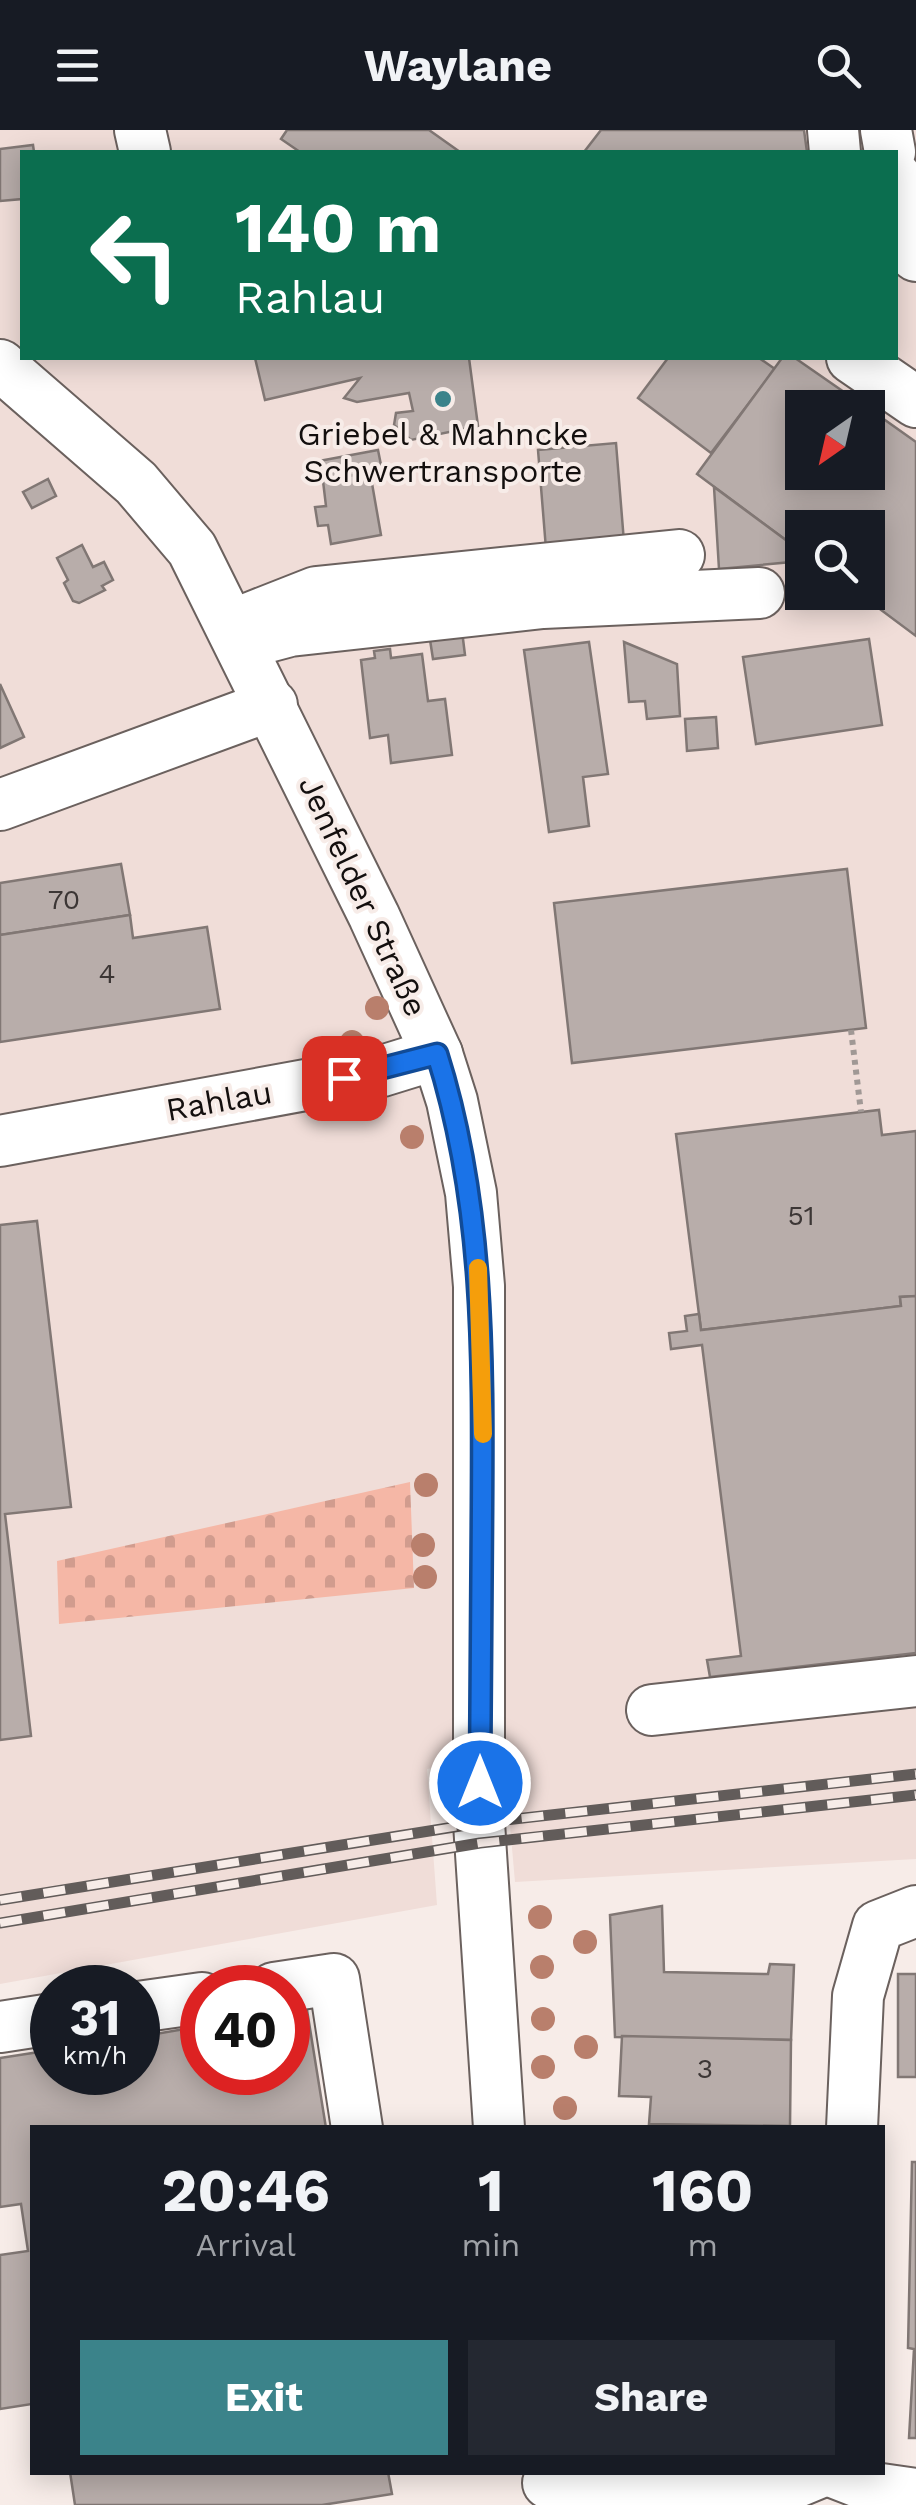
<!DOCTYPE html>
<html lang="en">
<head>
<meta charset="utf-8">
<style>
	:root { --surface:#171b24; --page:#242831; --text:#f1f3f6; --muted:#9ea1a6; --accent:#3b838a }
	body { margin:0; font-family:"Work Sans",sans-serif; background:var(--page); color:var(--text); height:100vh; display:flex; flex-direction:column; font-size:38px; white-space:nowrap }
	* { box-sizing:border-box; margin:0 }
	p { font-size:32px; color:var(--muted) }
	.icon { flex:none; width:55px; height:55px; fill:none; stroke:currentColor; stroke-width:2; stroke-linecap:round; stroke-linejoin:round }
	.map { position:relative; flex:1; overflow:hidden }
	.side { position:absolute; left:30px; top:1995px; width:855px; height:350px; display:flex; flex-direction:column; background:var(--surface); border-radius:0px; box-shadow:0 5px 25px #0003 }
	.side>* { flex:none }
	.banner { position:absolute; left:20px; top:20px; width:878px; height:210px; border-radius:0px; box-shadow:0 5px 25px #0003; background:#0b6e4f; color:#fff; overflow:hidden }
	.needle { width:65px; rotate:214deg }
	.buttons { position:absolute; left:785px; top:260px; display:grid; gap:20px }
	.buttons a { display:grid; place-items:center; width:100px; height:100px; border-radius:0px; background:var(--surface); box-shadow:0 5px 25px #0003; font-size:50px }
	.speed { position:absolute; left:30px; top:1835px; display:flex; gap:20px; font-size:50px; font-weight:700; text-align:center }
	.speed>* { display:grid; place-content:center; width:130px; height:130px; border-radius:50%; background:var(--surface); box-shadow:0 5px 25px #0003; line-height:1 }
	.speed small { font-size:25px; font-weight:400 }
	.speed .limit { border:15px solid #d22; background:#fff; color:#111 }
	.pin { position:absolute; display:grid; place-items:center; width:85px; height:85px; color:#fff; margin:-42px; border-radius:20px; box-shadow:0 5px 15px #0006 }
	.me { position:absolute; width:110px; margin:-55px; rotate:0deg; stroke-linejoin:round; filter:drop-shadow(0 0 8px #0008) }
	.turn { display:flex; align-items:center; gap:35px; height:210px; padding:0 50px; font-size:45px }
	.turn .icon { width:130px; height:130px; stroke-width:2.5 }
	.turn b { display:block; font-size:70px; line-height:85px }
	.eta { display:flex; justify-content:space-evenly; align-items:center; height:170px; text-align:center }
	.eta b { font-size:60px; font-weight:700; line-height:70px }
	.primary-button { display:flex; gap:20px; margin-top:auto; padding:20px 50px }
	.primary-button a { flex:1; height:115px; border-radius:0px; background:var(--accent); color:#fff; font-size:40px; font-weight:700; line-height:115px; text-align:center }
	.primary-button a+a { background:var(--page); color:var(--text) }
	header { display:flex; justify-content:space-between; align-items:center; height:130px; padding:0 50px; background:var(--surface); font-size:45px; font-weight:700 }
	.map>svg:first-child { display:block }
</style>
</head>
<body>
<header><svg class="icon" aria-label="menu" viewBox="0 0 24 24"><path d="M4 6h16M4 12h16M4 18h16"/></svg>Waylane<svg class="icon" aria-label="search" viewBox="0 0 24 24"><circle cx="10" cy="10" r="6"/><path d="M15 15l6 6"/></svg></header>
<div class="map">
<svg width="916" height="2375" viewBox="0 0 916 2375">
	<defs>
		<pattern id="cemetery-stones" width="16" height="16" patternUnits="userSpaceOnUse" patternTransform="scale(2.5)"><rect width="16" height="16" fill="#f5b7a6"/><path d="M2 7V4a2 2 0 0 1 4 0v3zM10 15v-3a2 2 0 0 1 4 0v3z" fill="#d19c8e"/></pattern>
	</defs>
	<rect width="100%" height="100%" fill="#f7ece8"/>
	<path fill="#f0ddd8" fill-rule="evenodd" d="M0,0H916V1729L515,1752L504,1627L427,1639L437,1775L0,1854ZM22,22H895V228H22ZM802,278H868V342H802ZM802,398H868V462H802Z"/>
	<polygon fill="url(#cemetery-stones)" points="410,1352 414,1458 59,1494 57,1431"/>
	<g fill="#b8adaa" stroke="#817774" stroke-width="2.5">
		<polygon points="287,0 429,0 460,22 300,22 281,9"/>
		<polygon points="601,0 804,0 807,22 584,22"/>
		<polygon points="33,15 34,22 22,22 22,69 0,71 0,19"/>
		<polygon points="255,228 469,228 478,296 411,310 394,295 396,283 413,281 409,263 357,272 344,268 360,248 265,270"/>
		<polygon points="668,228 759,228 775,239 711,323 638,268"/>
		<polygon points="782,228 795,228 867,278 802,278 802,342 868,342 868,278 916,312 916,506 857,462 868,462 868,398 802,398 802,422 697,344"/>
		<polygon points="616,313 624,412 546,419 538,320"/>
		<polygon points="378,320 382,340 323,351 319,331"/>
		<polygon points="370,342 381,405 331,414 328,395 318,396 315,377 326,376 323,351"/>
		<polygon points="48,349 56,366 32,378 23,362"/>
		<polygon points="714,357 802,422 802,431 719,439"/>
		<polygon points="82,415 93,437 104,432 113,450 102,456 105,460 79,473 73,471 64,453 68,450 57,428"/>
		<polygon points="461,493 465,525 433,529 428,497"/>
		<polygon points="869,509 882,595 756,614 743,527"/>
		<polygon points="589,512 608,644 583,647 589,696 549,702 524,520"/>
		<polygon points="624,512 677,534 680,586 647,589 645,571 629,572"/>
		<polygon points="390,519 391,528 422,524 428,571 445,569 452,625 391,633 388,605 370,608 361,530 375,528 374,521"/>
		<polygon points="0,554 24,607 0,618"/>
		<polygon points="716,587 718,618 687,621 685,589"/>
		<polygon points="121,734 130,785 0,805 0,753"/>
		<polygon points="847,739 866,898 572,933 554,773"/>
		<polygon points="130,785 133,808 207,797 220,879 0,912 0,805"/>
		<polygon points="879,980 882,1005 916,1001 916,1166 900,1167 901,1176 701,1200 676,1004"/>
		<polygon points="37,1091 71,1377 5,1384 31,1606 0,1610 0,1095"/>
		<polygon points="916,1166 916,1523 710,1547 707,1530 741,1526 702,1215 671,1219 669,1203 687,1201 685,1186 699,1184 701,1200 901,1176 900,1167"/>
		<polygon points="662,1776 664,1842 768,1844 770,1834 794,1835 791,1910 615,1907 610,1785"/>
		<rect x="898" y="1844" width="18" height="103"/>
		<polygon points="307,1880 326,1998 32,1998 32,2274 0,2279 0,2125 28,2121 21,2074 0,2077 0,1928 52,1920 52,1942 138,1942 138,1907 202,1896 202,1942 288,1942 288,1883"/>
		<polygon points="622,1906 791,1910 790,1996 649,1994 651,1967 619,1966"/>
		<polygon points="912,2032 916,2032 916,2308 909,2308 914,2219 908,2218"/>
		<polygon points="70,2342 388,2342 392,2364 322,2375 75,2375"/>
	</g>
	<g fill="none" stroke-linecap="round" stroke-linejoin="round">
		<defs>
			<g id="minor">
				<polyline points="140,0 145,22"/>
				<polyline points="833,0 835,22"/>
				<polyline points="886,0 890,22"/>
				<polyline points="895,46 910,121 916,126"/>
				<polyline points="852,228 916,272"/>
				<polyline points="0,235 136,353 192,419 374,786 437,924 452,971 471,1063 479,1156 479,1693 499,1998"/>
				<polyline points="250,488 316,462 679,425"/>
				<polyline points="241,514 290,501 543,473 759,463"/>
				<polyline points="0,675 272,575"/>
				<polyline points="0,1011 382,941 437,924"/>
				<polyline points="652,1580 916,1551"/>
				<polyline points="274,1858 334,1849 357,1998"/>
				<polyline points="138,1877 202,1868"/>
				<polyline points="0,1897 52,1889"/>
				<polyline points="852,1998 858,1866 878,1796 916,1781"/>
				<polyline points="833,2342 874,2358 916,2364"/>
				<polyline points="548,2353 792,2354 821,2342"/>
			</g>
		</defs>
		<use href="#minor" stroke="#6b615e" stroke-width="54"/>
		<polyline stroke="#a09895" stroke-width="6" stroke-dasharray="5 5" stroke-linecap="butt" points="851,900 861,982"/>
		<use href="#minor" stroke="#fff" stroke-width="50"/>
		<defs>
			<g id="rail">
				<polyline points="0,1770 479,1693 916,1644"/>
				<polyline points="0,1793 480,1713 916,1665"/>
			</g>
		</defs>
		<use href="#rail" stroke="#625c5a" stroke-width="11"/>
		<use href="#rail" stroke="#f7ece8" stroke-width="8" stroke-dasharray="22" stroke-linecap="butt"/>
	</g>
	<g fill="#b97f6c">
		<circle cx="377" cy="878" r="12"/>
		<circle cx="352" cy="912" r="12"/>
		<circle cx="412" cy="1007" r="12"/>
		<circle cx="426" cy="1355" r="12"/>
		<circle cx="423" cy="1415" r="12"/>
		<circle cx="425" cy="1447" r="12"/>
		<circle cx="540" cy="1787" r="12"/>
		<circle cx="585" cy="1812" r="12"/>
		<circle cx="542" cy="1837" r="12"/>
		<circle cx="543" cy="1889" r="12"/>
		<circle cx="586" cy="1917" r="12"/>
		<circle cx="543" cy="1937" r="12"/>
		<circle cx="565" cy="1978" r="12"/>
	</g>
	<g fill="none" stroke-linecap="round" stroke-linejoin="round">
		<defs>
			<path id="route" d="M344,948L437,924C484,1072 483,1224 482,1378C481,1470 480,1562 480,1653"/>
		</defs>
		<use href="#route" stroke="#114b97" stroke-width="25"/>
		<use href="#route" stroke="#1a73e8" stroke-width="18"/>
		<polyline stroke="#f59e0b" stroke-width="18" points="478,1138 483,1304"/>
	</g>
	<circle fill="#3b838a" stroke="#f7ece8" stroke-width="4" cx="443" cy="269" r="10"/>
	<g text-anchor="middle" stroke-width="8" stroke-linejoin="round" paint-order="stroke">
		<g font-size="28" fill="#3c3635">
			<text x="64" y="779">70</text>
			<text x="107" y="853">4</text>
			<text x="801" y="1095">51</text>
			<text x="705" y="1948">3</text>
		</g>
		<g font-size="32" fill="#130f0e" stroke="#f7ece8">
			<text x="443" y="315">Griebel &amp; Mahncke<tspan x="443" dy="37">Schwertransporte</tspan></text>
		</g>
		<g font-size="32" fill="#130f0e" stroke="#f7ece8">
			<text transform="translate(363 766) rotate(65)" y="11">Jenfelder Straße</text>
			<text transform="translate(219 971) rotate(-10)" y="11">Rahlau</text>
		</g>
	</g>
</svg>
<div class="buttons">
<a><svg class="needle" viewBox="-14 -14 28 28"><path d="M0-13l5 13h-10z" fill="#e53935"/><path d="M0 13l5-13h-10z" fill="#9ea1a6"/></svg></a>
<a><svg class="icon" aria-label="search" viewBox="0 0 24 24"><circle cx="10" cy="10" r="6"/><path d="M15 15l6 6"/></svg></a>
</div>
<div class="speed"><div>31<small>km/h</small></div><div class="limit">40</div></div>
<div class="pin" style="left:344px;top:948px;background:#d93025"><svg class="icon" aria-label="arrive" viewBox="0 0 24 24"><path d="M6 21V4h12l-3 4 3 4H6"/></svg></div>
<svg class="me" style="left:480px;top:1653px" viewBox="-20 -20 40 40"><circle r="17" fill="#1a73e8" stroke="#fff" stroke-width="3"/><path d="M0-11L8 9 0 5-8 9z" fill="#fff"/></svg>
<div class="banner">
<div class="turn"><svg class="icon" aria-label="left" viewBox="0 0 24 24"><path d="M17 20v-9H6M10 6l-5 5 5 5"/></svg><div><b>140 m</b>Rahlau</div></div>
</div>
<section class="side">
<div class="eta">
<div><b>20:46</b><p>Arrival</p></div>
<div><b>1</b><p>min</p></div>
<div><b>160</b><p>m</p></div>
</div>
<div class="primary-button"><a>Exit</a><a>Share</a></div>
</section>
</div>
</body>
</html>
